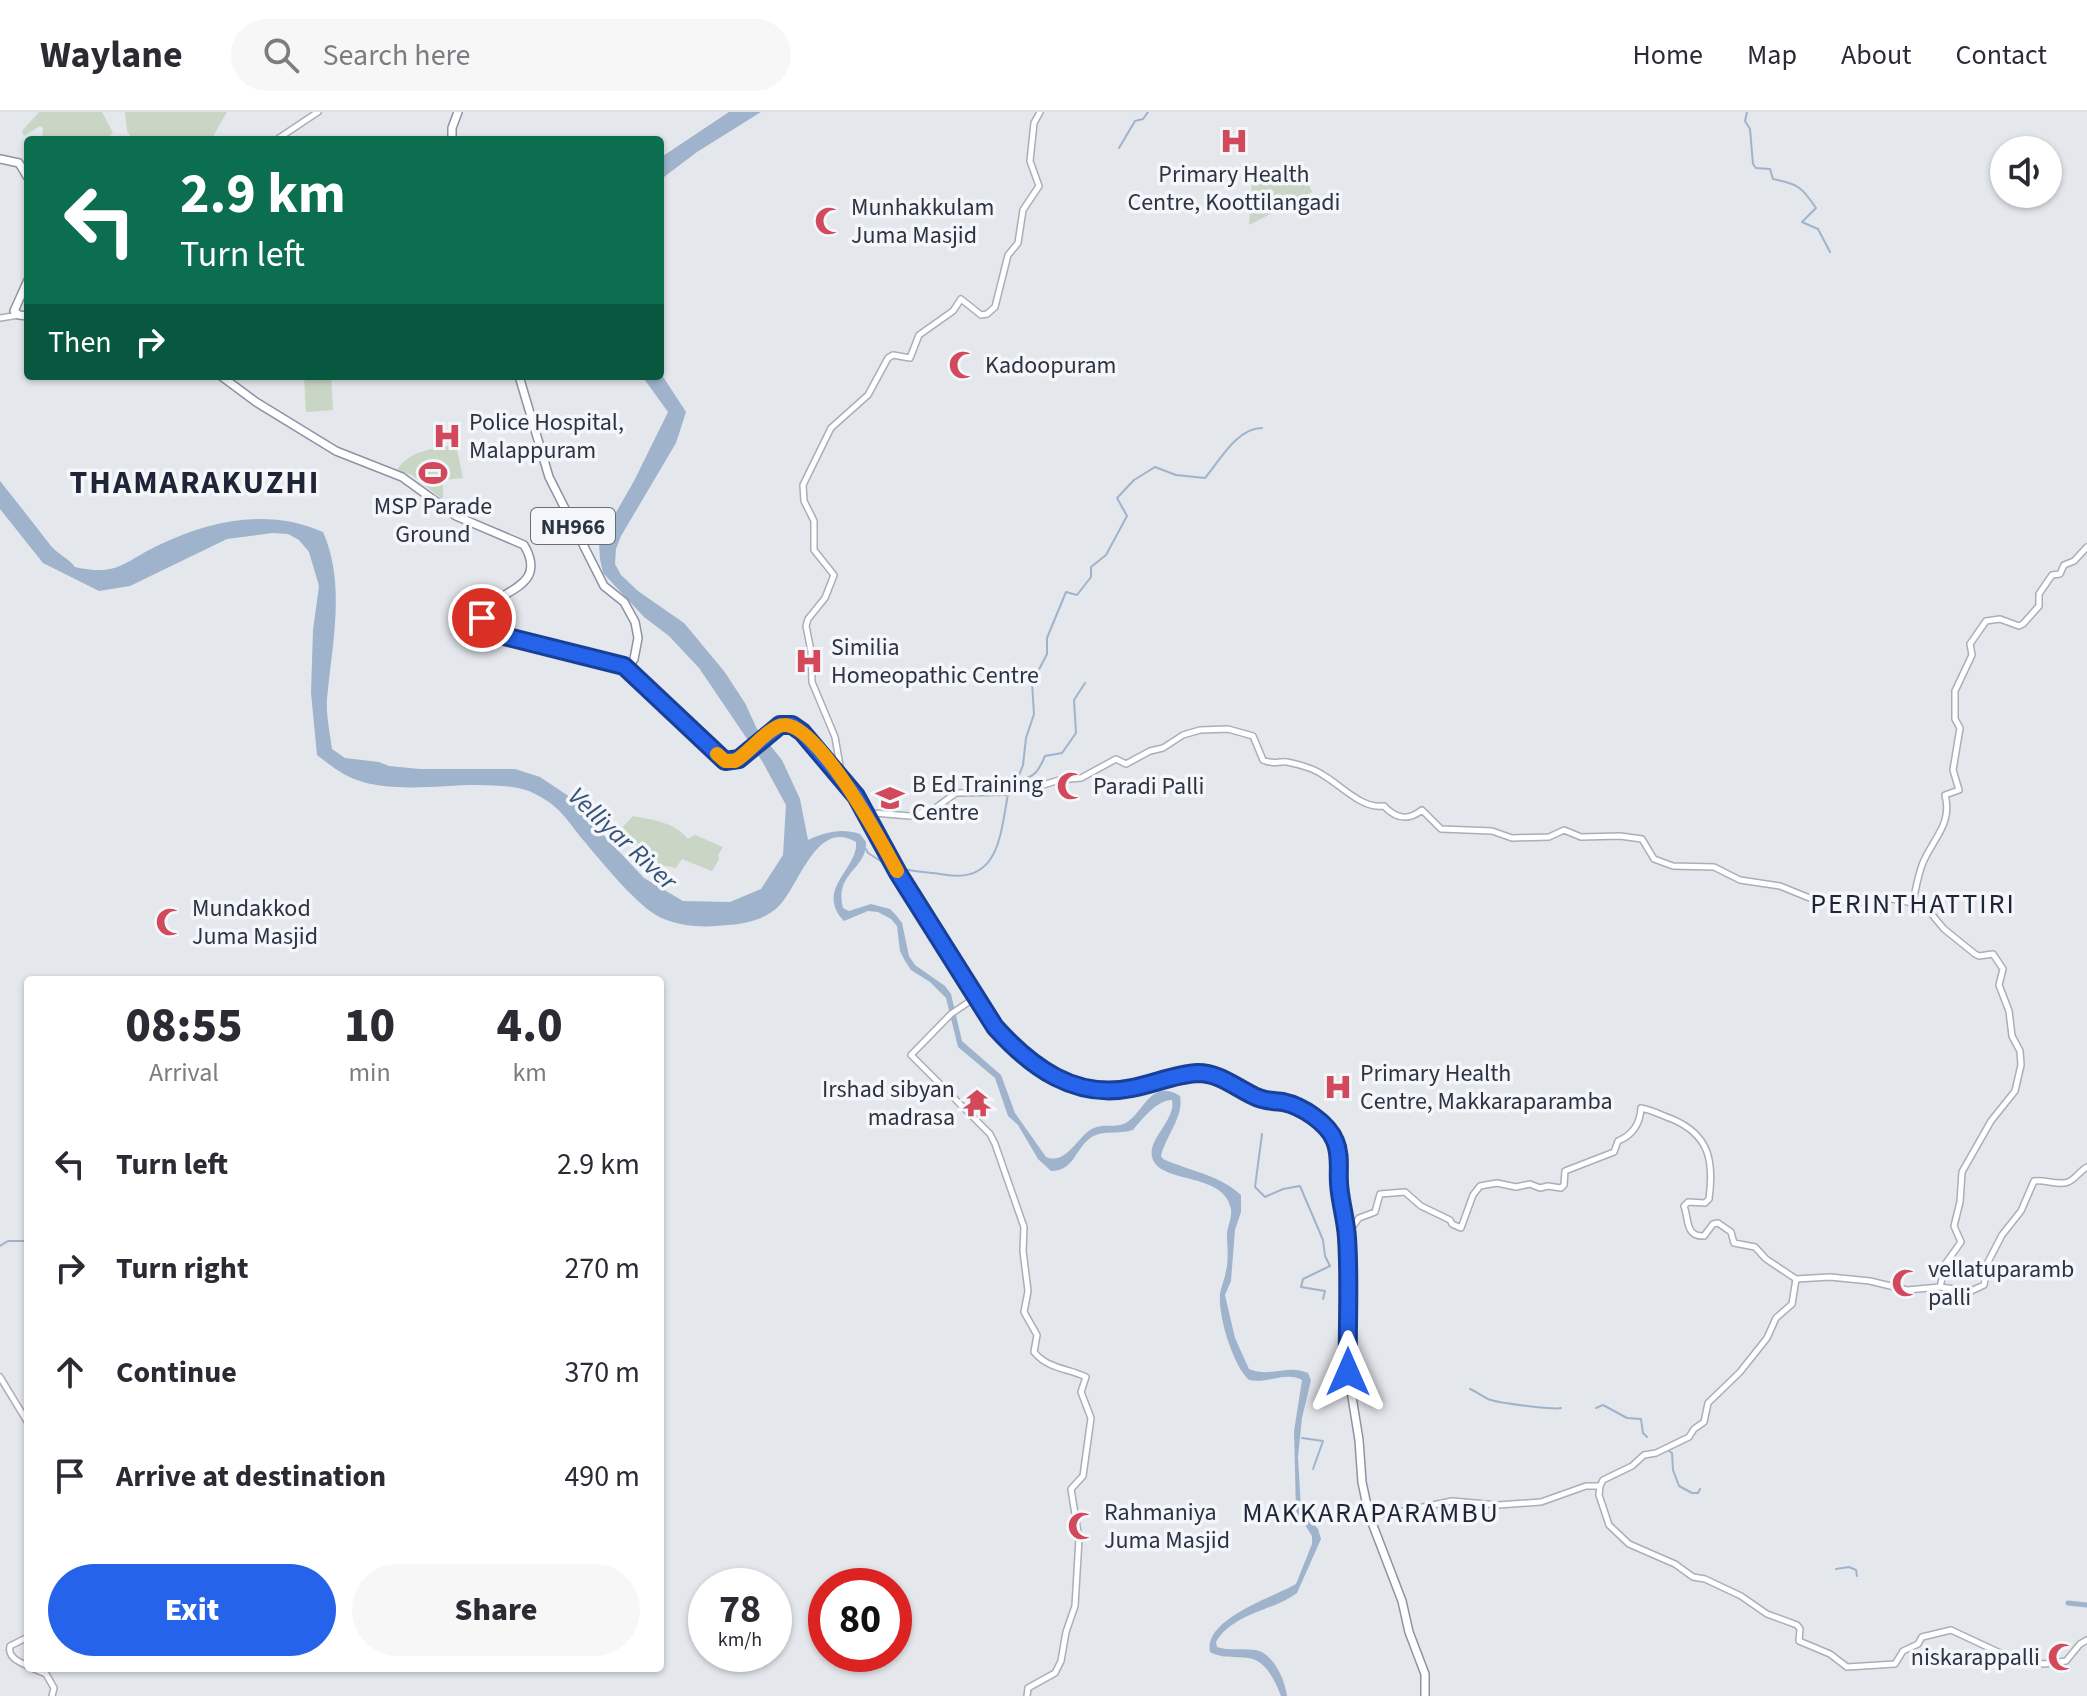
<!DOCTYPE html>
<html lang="en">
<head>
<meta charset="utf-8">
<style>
	:root { --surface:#fff; --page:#f7f7f7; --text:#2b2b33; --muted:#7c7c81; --line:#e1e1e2; --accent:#2563eb }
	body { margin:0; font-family:"Source Sans 3",sans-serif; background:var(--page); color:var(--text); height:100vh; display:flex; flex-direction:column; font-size:30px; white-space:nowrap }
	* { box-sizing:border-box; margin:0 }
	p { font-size:26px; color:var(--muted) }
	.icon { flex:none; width:44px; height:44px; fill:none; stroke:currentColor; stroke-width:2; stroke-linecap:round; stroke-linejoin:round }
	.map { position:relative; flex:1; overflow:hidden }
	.drawer { position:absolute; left:24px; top:864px; width:640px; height:696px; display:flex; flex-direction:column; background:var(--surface); border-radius:8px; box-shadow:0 2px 6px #0004 }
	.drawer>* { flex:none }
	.top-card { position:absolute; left:24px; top:24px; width:640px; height:244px; border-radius:8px; box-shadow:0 2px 6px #0004; background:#0b6e4f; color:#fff; overflow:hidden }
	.tools { position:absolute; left:1990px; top:24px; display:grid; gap:16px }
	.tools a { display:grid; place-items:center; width:72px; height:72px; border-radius:50%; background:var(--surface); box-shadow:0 2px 6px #0004; font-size:40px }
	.speed { position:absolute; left:688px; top:1456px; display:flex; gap:16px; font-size:40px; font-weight:700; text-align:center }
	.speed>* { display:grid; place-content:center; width:104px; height:104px; border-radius:50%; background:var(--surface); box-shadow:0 2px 6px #0004; line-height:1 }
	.speed small { font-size:20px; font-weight:400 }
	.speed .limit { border:12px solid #d22; background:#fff; color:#111 }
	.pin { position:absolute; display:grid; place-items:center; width:68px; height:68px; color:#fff; margin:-34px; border:4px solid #fff; border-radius:50%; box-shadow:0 2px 8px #0007 }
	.me { position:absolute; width:88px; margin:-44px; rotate:0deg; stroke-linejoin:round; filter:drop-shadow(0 0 6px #0008) }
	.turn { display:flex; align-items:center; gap:28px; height:168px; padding:0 24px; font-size:36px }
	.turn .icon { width:104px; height:104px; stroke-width:2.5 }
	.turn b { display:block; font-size:56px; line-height:68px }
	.then { display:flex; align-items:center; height:76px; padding:0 24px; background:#0003; gap:16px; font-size:30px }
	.eta { display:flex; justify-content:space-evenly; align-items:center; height:136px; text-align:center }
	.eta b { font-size:48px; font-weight:800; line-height:56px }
	.cta { display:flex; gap:16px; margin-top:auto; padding:16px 24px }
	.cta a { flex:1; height:92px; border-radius:48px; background:var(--accent); color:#fff; font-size:32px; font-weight:800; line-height:92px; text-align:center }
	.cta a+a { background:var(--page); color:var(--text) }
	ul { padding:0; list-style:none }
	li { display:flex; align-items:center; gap:24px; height:104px; padding:0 24px }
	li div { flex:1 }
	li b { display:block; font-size:30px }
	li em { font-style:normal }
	header { display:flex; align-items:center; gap:48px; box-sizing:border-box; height:112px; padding:0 40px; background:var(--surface); border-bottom:2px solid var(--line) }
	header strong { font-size:38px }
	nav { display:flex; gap:44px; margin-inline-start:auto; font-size:28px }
	.search { width:560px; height:72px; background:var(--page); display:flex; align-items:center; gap:20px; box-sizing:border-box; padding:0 28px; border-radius:44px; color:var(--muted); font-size:30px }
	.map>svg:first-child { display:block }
</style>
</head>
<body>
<header>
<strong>Waylane</strong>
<div class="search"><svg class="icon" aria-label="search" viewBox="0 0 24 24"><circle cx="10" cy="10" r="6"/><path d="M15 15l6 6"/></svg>Search here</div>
<nav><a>Home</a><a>Map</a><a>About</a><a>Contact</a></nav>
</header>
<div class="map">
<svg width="2087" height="1584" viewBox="0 0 2087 1584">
	<rect width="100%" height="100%" fill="#e4e7ec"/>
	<g fill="#c9d6c5">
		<polygon points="39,0 102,0 113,21 104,28 42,28 43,16 40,14 24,24 22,19"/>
		<polygon points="125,0 227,0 211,28 133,28 127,19"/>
		<polygon points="1253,55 1308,71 1312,80 1249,113"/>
		<polygon points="304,264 331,264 333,298 306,300"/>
		<path d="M456,333L463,366L443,368V388L412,363L397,358C410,338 434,336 456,333Z"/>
		<path d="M633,704C654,708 674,710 688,727L695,723L723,735L718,743L719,747L712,759L682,747L676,756L656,752L622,723L621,717Z"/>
	</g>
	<g fill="#9fb4cc">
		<polygon points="729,0 761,0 697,40 660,68 660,46"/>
		<path d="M660,260L686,300L676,331L621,424L616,437L615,452L621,463L638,479L684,511L724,559L745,591L757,617L782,648L800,687L808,728C826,720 841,716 860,722L866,730C867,758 834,760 843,796L849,799L871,792L890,797L896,803L902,811L909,844L915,853L945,874L951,882L962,929L1001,963L1015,1001L1046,1045C1065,1053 1076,1028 1090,1018C1102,1010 1114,1017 1126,1011C1144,1000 1151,966 1180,984C1184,1005 1166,1023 1161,1044L1163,1047C1190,1059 1220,1063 1241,1083V1100L1235,1118L1231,1169L1225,1183L1235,1226L1249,1257C1271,1266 1287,1252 1308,1261L1311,1268L1302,1306L1298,1345L1301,1397L1318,1417L1321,1427L1297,1481C1273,1499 1233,1501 1216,1530L1217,1535C1229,1539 1243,1536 1256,1538C1274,1542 1285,1568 1287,1584H1281C1275,1569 1266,1548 1248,1546C1234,1544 1223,1547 1210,1540C1203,1507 1274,1485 1296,1472L1312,1432V1424L1296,1399L1294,1319L1302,1268C1287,1259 1267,1272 1249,1268C1233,1253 1218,1205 1220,1182C1221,1174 1225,1167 1226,1159C1229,1146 1227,1134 1227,1121C1228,1113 1232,1106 1231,1097C1224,1059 1159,1073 1152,1045C1148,1026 1176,1008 1172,988C1157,988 1142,1007 1133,1018C1118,1023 1101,1017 1089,1027C1074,1040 1073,1059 1051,1059L1038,1047L1018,1013L1008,1004L995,966L958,935L946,886L930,870L911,858L905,849L900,839L897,814L891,807L878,800L868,799L844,809C814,778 859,756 856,730C815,706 799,777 777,796C763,808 745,812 727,813C704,816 676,815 656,803C634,790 601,749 584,729C568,710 561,695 537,683C519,673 498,674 478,673C443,673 397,680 363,670C345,665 331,654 317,643L311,581L313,518L319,474L309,440L299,428L288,422L272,421L227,427L130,474L99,479L43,451L0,397V369C17,390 34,412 51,434C58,442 68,446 75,455C119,465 124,449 161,432C212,408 270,396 323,420C346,472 332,532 327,587C326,605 330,620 332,637L345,646L379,650L389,654L420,657H515L540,665L576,689L597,716L644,766L683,789L730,790L761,777L783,743L786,693L762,649L699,556L669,524L644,505L603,461L600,447L599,430L634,369L668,300L642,264H660Z"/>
	</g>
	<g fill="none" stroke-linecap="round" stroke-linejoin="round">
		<g stroke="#9fb4cc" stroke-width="2">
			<path d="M1747,0L1745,9L1750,17L1753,52L1756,56L1770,57L1773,67C1798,72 1802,75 1816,96L1802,110L1818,117L1830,140"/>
			<polyline points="1119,36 1135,9 1143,7 1148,0"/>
			<path d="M1018,668C1035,666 1039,658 1045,644L1062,641L1076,621L1074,588L1085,571"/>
			<path d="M1010,677L1016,671L1023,653L1026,626L1034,602L1032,571L1047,542V526L1066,480L1077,483L1091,465V455L1106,443L1127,404L1117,386L1134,368L1155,355L1176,363L1205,366C1220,348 1237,316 1262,316"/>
			<polyline points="866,737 868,741 890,755"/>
			<path d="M898,755C911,760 926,760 940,762C999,774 1000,725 1008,682"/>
			<polyline points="1262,1022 1255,1075 1265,1085 1283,1077 1300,1074 1323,1128 1325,1144 1330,1154 1303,1167 1301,1175 1325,1179 1323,1187"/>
			<polyline points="0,1134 8,1129 28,1129"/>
			<path d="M1470,1277C1477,1280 1482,1284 1488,1287C1497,1291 1554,1298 1561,1296"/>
			<polyline points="1596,1296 1603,1293 1627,1306 1641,1307 1643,1321 1647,1325"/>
			<polyline points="1302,1326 1323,1329 1313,1357"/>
			<polyline points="1668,1338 1672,1341 1673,1358 1679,1374 1692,1381 1698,1381 1700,1377"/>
			<polyline points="1836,1457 1849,1455 1856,1458 1857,1464"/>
		</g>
		<polyline stroke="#9fb4cc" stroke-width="5" points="2068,1491 2087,1493"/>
		<defs>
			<g id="secondary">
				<polyline points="276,28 318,0"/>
				<polyline points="0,206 19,203"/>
				<polyline points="842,665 835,625 812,570 811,539 806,514 808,507 825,486 834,463 814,438 814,409 804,389 803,373 831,316 868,283 888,246 893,243 910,246 919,223 953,199 961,187 981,203 987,202 995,195 1008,143 1018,131 1023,98 1039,74 1030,49 1034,11 1040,0"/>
				<path d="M858,687L868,698L874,701L910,704L934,697L956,681L1007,680L1037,675L1059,668L1081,666L1116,647L1126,652L1150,639L1163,636L1183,623L1200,618L1228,617L1253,624L1263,648C1273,653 1278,649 1287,650C1298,652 1315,657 1323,663C1341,673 1361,697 1384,694C1396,707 1408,709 1422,698L1441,717L1492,719L1512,726L1549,725L1564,718L1581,725L1620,724L1642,727L1654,747L1673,754L1714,755L1740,768L1780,774L1812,787L1848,790L1865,799L1881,798L1887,786L1913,791L1929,799L1944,817L1975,842L1979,844L1993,842L2003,857L1999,873L2009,899L2012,924L2020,939L2021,953L2015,979L1991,1009L1962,1060L1960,1090L1954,1114L1961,1130L1946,1151L1940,1175L1907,1178L1870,1169L1830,1165L1796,1167L1766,1147L1755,1135L1734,1131L1731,1120L1718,1111L1713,1112L1704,1124C1685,1125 1689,1107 1684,1094L1688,1090L1705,1091L1709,1087C1714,1050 1710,1023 1672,1007C1661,1003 1652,998 1641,996C1640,1012 1633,1023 1618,1029L1614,1040L1565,1059L1564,1073L1561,1076L1548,1074L1540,1076L1530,1072L1516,1075L1497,1071L1480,1074L1473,1083L1461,1116L1452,1112L1450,1108L1421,1094L1405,1080L1380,1082L1375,1100L1359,1106L1348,1121"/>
				<path d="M1913,791C1915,779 1918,765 1922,753C1932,727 1953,713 1945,683L1959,678L1953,658L1960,616L1955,607V579L1972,543L1970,532L1986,509L2000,507L2019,514L2023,512L2039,494V482L2052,463L2060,462L2064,453L2074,449L2087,435"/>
				<path d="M976,885L951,902L911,943L990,1022L995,1032L1024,1115L1023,1139L1028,1179L1024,1200L1037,1223L1034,1240C1048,1257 1067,1256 1086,1265L1081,1280L1091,1306L1083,1364L1071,1377L1079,1427L1075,1494L1066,1520L1061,1549L1055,1561L1028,1576L1027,1584"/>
				<path d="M1940,1175L1971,1179L1984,1173L1988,1150L2002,1123L2021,1099L2034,1069C2045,1067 2061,1075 2070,1069C2076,1066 2081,1058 2087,1055"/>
				<polyline points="0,1265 28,1311"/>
				<polyline points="1600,1374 1599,1383 1609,1413 1629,1432 1675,1452 1693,1465 1705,1467 1741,1484 1767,1502 1797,1513 1800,1517 1799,1529 1830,1542 1847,1555 1895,1552 1903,1539 1918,1532 1922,1525 1951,1518 2011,1546 2044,1552 2066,1549 2080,1532 2087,1528"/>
				<polyline points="1369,1403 1399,1400 1452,1389 1498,1393 1541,1390 1586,1374 1600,1374 1603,1368 1632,1354 1644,1343 1656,1341 1689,1325 1694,1317 1704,1310 1708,1291 1740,1260 1767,1226 1776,1206 1792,1192 1796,1167"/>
				<path d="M28,1525L10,1534C7,1545 19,1550 28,1554"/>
				<polyline points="32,1556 46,1562 54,1576 52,1584"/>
			</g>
			<g id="trunk">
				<polyline points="452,28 452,16 458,0"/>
				<polyline points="0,47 19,51 28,66"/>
				<polyline points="28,168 14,199 19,203 28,204"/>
				<path d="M221,264L256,290L336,339L402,365L456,404L524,433C547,472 507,477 485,496L482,507L488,518L622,552L725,649L739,647L780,613H792L802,620L856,684L898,761L995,915L1031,951L1072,972L1094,977L1118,978L1176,964L1196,961L1211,963L1264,988L1298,996L1313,1005L1332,1023L1338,1037L1339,1071L1347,1121L1348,1260L1359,1328L1362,1370L1369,1403L1402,1489L1409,1520L1425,1562V1584"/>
				<polyline points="519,264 549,365 604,474 624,490 635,510 638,526 634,547 628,557"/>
			</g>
		</defs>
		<use href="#secondary" stroke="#a9aeb7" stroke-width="8"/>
		<use href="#trunk" stroke="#8b94a3" stroke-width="10"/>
		<use href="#secondary" stroke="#fff" stroke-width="5"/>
		<use href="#trunk" stroke="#fff" stroke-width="7"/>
	</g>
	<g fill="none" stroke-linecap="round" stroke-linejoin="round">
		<defs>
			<path id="route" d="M482,506L484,514L492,521L624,554L725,649L739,647L780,613H792L802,620L856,684L898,761L995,915C1031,955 1075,988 1132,976C1154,972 1175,962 1198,961C1219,961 1235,975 1254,984C1263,989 1273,989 1283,990C1302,994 1328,1011 1335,1029C1341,1043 1338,1057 1339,1071C1340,1090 1346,1107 1347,1126C1350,1170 1347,1215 1348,1260"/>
		</defs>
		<use href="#route" stroke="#184099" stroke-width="20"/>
		<use href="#route" stroke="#2563eb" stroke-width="14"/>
		<path stroke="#f59e0b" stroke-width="14" d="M717,642L725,649H735C749,641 770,613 784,613C818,611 882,731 897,759"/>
	</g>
	<defs>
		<symbol id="hospital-bare" viewBox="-9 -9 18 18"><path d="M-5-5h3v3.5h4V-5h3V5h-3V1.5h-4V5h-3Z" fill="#d1495b" stroke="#f4f6f9" stroke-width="2.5" paint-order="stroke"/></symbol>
		<symbol id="mosque-bare" viewBox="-9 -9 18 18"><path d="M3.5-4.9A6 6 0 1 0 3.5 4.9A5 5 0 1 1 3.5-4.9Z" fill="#d1495b" stroke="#f4f6f9" stroke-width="2.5" paint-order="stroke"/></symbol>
		<symbol id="stadium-bare" viewBox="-9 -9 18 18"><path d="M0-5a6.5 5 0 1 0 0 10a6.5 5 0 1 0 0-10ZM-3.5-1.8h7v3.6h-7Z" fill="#d1495b" stroke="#f4f6f9" stroke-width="2.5" paint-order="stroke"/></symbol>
		<symbol id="university-bare" viewBox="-9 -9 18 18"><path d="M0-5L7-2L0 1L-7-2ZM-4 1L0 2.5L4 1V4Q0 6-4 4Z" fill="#d1495b" stroke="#f4f6f9" stroke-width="2.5" paint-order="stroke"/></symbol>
		<symbol id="temple-bare" viewBox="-9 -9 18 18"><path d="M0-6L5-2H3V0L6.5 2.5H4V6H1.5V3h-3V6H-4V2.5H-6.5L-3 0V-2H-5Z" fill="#d1495b" stroke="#f4f6f9" stroke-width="2.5" paint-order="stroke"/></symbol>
	</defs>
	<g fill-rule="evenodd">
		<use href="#hospital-bare" x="1214" y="9" width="40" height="40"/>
		<use href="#mosque-bare" x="809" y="89" width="40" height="40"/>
		<use href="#mosque-bare" x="943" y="233" width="40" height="40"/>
		<use href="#hospital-bare" x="427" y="304" width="40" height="40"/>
		<use href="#stadium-bare" x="413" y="341" width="40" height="40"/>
		<use href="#hospital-bare" x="789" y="529" width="40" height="40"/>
		<use href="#mosque-bare" x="1051" y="654" width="40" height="40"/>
		<use href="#university-bare" x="870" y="666" width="40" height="40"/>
		<use href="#mosque-bare" x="150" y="790" width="40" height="40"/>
		<use href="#hospital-bare" x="1318" y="955" width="40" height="40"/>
		<use href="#temple-bare" x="957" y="971" width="40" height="40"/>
		<use href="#mosque-bare" x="1886" y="1151" width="40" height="40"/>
		<use href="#mosque-bare" x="1062" y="1394" width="40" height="40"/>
		<use href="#mosque-bare" x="2042" y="1525" width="40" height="40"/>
	</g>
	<g text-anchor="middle" stroke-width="7" stroke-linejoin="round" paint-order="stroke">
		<rect fill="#f4f6f9" stroke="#676e7b" stroke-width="2" x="531" y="396" width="84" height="36" rx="6"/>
		<g font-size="22" font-weight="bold" fill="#2b3445">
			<text x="573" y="422">NH966</text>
		</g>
		<g font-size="24" fill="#2b3445" stroke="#f4f6f9" text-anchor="start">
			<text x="1234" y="70" text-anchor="middle">Primary Health<tspan x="1234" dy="28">Centre, Koottilangadi</tspan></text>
			<text x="851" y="103">Munhakkulam<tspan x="851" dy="28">Juma Masjid</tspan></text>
			<text x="985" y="261">Kadoopuram</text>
			<text x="469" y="318">Police Hospital,<tspan x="469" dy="28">Malappuram</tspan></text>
			<text x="433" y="402" text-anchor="middle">MSP Parade<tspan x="433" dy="28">Ground</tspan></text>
			<text x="831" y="543">Similia<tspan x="831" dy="28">Homeopathic Centre</tspan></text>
			<text x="912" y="680">B Ed Training<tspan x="912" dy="28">Centre</tspan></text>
			<text x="1093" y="682">Paradi Palli</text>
			<text x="192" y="804">Mundakkod<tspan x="192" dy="28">Juma Masjid</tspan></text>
			<text x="1360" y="969">Primary Health<tspan x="1360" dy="28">Centre, Makkaraparamba</tspan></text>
			<text x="955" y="985" text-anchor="end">Irshad sibyan<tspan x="955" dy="28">madrasa</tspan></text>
			<text x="1928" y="1165">vellatuparamb<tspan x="1928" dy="28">palli</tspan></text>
			<text x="1104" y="1408">Rahmaniya<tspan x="1104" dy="28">Juma Masjid</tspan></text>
			<text x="2040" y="1553" text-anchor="end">niskarappalli</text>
		</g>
		<g font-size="26" font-style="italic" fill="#34527a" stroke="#f4f6f9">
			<text transform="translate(623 726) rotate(43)" y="9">Velliyar River</text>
		</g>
		<g font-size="28" letter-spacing="2" fill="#1d2536" stroke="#f4f6f9">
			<text x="1913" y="801">PERINTHATTIRI</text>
			<text x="1371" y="1410">MAKKARAPARAMBU</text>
		</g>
		<g font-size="32" font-weight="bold" letter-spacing="2" fill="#1d2536" stroke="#f4f6f9">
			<text x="195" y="381">THAMARAKUZHI</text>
		</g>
	</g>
</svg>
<div class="tools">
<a><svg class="icon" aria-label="sound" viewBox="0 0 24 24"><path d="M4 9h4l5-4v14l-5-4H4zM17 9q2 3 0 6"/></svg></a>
</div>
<div class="speed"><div>78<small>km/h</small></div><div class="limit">80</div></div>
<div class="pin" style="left:482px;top:506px;background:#d93025"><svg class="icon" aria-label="arrive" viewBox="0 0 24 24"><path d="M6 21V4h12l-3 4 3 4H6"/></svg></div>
<svg class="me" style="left:1348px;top:1260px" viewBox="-20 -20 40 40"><path d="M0-17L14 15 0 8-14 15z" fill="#2563eb" stroke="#fff" stroke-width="4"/></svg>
<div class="top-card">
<div class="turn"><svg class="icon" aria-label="left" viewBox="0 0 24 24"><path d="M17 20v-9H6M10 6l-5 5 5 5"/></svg><div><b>2.9 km</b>Turn left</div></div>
<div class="then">Then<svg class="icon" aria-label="right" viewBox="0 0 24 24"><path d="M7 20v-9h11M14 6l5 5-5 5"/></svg></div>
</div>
<section class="drawer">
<div class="eta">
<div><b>08:55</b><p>Arrival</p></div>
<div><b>10</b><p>min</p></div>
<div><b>4.0</b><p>km</p></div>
</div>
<ul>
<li><svg class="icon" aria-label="left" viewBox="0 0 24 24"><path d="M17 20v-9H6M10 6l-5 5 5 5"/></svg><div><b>Turn left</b></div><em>2.9 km</em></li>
<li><svg class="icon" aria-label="right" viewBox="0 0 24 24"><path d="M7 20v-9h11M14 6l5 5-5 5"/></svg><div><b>Turn right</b></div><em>270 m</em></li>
<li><svg class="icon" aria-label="ahead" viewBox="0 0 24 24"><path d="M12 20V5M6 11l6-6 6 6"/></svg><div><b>Continue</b></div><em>370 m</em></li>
<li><svg class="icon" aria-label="arrive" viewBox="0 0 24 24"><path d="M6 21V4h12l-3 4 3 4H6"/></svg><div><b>Arrive at destination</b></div><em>490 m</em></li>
</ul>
<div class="cta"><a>Exit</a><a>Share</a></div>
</section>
</div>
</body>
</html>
